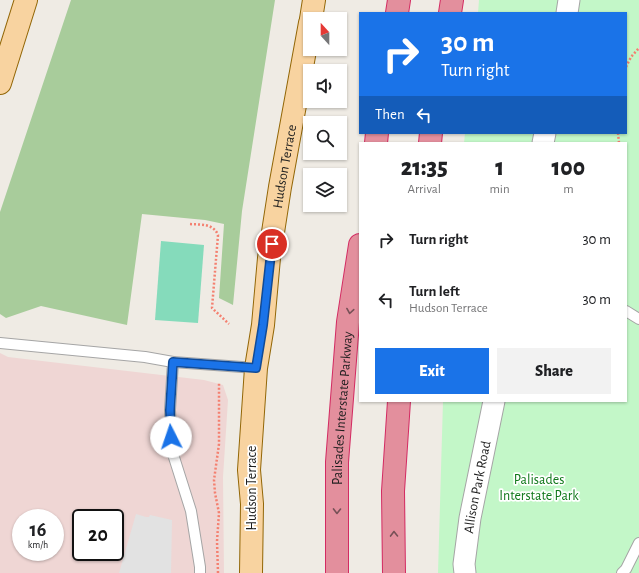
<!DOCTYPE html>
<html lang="en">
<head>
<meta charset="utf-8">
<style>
	:root { --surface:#fff; --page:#f2f2f2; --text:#202124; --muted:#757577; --accent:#1a73e8 }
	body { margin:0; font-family:"Alegreya Sans",sans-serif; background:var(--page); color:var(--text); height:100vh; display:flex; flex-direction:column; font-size:15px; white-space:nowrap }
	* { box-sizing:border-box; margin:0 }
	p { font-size:13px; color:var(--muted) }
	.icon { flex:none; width:22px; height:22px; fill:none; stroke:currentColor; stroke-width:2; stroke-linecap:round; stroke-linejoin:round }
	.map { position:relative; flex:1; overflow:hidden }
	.side { position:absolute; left:359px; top:142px; width:268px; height:260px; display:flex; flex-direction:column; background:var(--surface); border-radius:0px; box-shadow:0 1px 3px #0004 }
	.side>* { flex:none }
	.banner { position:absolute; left:359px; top:12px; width:268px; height:122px; border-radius:0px; box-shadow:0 1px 3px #0004; background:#1a73e8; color:#fff; overflow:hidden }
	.needle { width:26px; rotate:339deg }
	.controls { position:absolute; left:303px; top:12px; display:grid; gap:8px }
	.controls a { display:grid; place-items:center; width:44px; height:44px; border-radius:0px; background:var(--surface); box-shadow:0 1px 3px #0004; font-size:20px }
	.speed { position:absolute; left:12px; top:509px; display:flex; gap:8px; font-size:20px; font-weight:700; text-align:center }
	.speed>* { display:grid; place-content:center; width:52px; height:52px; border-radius:50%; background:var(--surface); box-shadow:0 1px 3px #0004; line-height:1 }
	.speed small { font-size:10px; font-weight:400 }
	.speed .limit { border:2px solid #111; border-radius:6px; background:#fff; color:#111 }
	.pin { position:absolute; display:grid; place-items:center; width:34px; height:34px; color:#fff; margin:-17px; border:2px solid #fff; border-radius:50%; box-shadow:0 1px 4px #0007 }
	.me { position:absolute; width:44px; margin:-22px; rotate:356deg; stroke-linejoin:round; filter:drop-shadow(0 0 3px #0008) }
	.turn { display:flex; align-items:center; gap:14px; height:84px; padding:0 16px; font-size:18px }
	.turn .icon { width:52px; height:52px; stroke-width:2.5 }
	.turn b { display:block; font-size:28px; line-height:34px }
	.then { display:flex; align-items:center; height:38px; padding:0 16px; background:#0003; gap:8px; font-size:15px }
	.eta { display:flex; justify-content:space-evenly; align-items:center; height:68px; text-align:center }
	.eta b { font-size:24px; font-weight:800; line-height:28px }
	.action { display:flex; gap:8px; margin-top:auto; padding:8px 16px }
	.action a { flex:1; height:46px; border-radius:0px; background:var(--accent); color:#fff; font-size:16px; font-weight:800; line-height:46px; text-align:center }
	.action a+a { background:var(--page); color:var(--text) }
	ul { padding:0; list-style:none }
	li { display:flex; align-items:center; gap:12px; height:60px; padding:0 16px }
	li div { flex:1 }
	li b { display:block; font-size:15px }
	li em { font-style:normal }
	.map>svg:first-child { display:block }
</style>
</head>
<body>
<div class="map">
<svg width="639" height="573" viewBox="0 0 639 573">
	<rect width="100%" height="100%" fill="#efebe4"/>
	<path fill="#efd6d4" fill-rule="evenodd" d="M0,353L8,357L204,380L223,385L228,400L223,477L224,573H0ZM21,518H55V552H21ZM81,518H115V552H81Z"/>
	<polygon fill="#a8cc9b" points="71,0 275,0 242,211 233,305 219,298 224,224 205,220 142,214 127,325 41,306 6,318 0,314 0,212"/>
	<polygon fill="#c3f7c8" points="479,0 639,0 639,573 438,573 443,401 626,401 626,143 464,143 465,133 626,133 626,13 478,13"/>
	<polygon fill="#85dbbb" points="161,241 204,245 198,323 155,320"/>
	<polygon fill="#e2e2e2" points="136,514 146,517 149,517 150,515 172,520 171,573 119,573"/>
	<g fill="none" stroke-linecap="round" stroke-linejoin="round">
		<defs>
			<g id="lane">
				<polyline points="626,311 639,319"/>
				<polyline points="0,343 145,357 173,362 170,410 172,451 191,511 200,567 200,573"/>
				<polyline points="173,362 256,368"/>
				<polyline points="622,573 626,569 639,543"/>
			</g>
			<g id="street">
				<polyline points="567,13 569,0"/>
				<polyline points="543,143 545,133"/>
				<path id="s1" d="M465,573L464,564L470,518L494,401"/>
			</g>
			<g id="primary">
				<polyline points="311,19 314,0"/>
				<polyline points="0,83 26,0"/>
				<path id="s2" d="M251,573L252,504L249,470L256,368L263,325L269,258L280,187L310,23"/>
			</g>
			<g id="highway">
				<polyline points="397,13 399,0"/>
				<polyline points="450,13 452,0"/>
				<polyline points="376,143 377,133"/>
				<polyline points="430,143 431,133"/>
				<path id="s3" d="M337,573V462L348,322L360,245"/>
				<polyline points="394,573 393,491 399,401"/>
			</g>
		</defs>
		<use href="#lane" stroke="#a5a5a5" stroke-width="12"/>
		<use href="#street" stroke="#a5a5a5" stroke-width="23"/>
		<use href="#primary" stroke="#926606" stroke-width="24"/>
		<use href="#highway" stroke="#d32b62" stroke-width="24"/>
		<g stroke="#f48070" stroke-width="2.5" stroke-dasharray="2 2" stroke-linecap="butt">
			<polyline points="626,67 631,57 639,48"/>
			<polyline points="618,133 619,143"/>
			<path d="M190,224C201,225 213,223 218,235L212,308L229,324"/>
			<polyline points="218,573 217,541 219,513 215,493 214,480 219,444 219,383"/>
		</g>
		<use href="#lane" stroke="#fff" stroke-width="10"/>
		<use href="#street" stroke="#fff" stroke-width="21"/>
		<use href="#primary" stroke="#f8d3a0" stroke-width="22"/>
		<use href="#highway" stroke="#e38f9d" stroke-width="22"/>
	</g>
	<defs><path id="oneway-chevron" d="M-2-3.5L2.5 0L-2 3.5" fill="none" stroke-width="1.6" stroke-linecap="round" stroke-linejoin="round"/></defs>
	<g stroke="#775157">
		<use href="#oneway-chevron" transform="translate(350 311) rotate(99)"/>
		<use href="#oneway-chevron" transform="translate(337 511) rotate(91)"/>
		<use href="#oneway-chevron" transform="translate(394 534) rotate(-91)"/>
	</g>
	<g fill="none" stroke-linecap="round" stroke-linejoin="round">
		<defs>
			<polyline id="route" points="171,437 170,410 173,362 256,368 263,325 272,244"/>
		</defs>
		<use href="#route" stroke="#114b97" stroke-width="10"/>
		<use href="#route" stroke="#1a73e8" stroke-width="7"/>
	</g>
	<g text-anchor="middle" stroke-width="3.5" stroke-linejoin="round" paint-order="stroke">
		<g font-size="14" fill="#1e1e1e" stroke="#fff">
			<text dy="5" stroke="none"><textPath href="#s2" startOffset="409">Hudson Terrace</textPath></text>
			<text dy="5" stroke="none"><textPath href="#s3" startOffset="165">Palisades Interstate Parkway</textPath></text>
			<text dy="5" stroke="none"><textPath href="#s1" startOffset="87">Allison Park Road</textPath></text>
			<text transform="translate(251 488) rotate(-90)" y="5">Hudson Terrace</text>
		</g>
		<g font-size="14" fill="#10781a" stroke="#fff">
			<text x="539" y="484">Palisades<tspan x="539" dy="16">Interstate Park</tspan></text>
		</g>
	</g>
</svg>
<div class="controls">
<a><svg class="needle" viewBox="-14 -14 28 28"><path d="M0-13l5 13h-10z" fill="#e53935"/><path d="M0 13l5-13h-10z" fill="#757577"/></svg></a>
<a><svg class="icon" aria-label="sound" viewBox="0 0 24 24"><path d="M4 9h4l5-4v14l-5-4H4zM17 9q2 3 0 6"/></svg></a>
<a><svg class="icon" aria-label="search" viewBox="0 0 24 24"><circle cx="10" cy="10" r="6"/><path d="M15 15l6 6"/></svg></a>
<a><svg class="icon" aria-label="layers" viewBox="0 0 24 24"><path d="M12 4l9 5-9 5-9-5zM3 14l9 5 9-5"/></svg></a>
</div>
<div class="speed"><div>16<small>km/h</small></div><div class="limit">20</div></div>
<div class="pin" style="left:272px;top:244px;background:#d93025"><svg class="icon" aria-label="arrive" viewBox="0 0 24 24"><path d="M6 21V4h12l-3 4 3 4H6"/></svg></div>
<svg class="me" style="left:171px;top:437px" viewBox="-20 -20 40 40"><circle r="19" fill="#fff"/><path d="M0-13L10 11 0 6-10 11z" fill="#1a73e8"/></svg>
<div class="banner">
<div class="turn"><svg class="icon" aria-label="right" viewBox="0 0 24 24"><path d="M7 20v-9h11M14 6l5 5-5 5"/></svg><div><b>30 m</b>Turn right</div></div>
<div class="then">Then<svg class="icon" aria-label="left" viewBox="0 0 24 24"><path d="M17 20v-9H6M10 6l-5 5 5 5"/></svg></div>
</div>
<section class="side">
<div class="eta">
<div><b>21:35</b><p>Arrival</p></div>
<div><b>1</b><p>min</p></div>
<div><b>100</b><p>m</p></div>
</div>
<ul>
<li><svg class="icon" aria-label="right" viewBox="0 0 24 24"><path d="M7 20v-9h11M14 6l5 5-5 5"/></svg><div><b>Turn right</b></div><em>30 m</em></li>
<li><svg class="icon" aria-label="left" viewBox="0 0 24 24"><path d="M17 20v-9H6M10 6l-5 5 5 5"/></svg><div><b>Turn left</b><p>Hudson Terrace</p></div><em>30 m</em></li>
</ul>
<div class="action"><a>Exit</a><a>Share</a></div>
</section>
</div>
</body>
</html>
